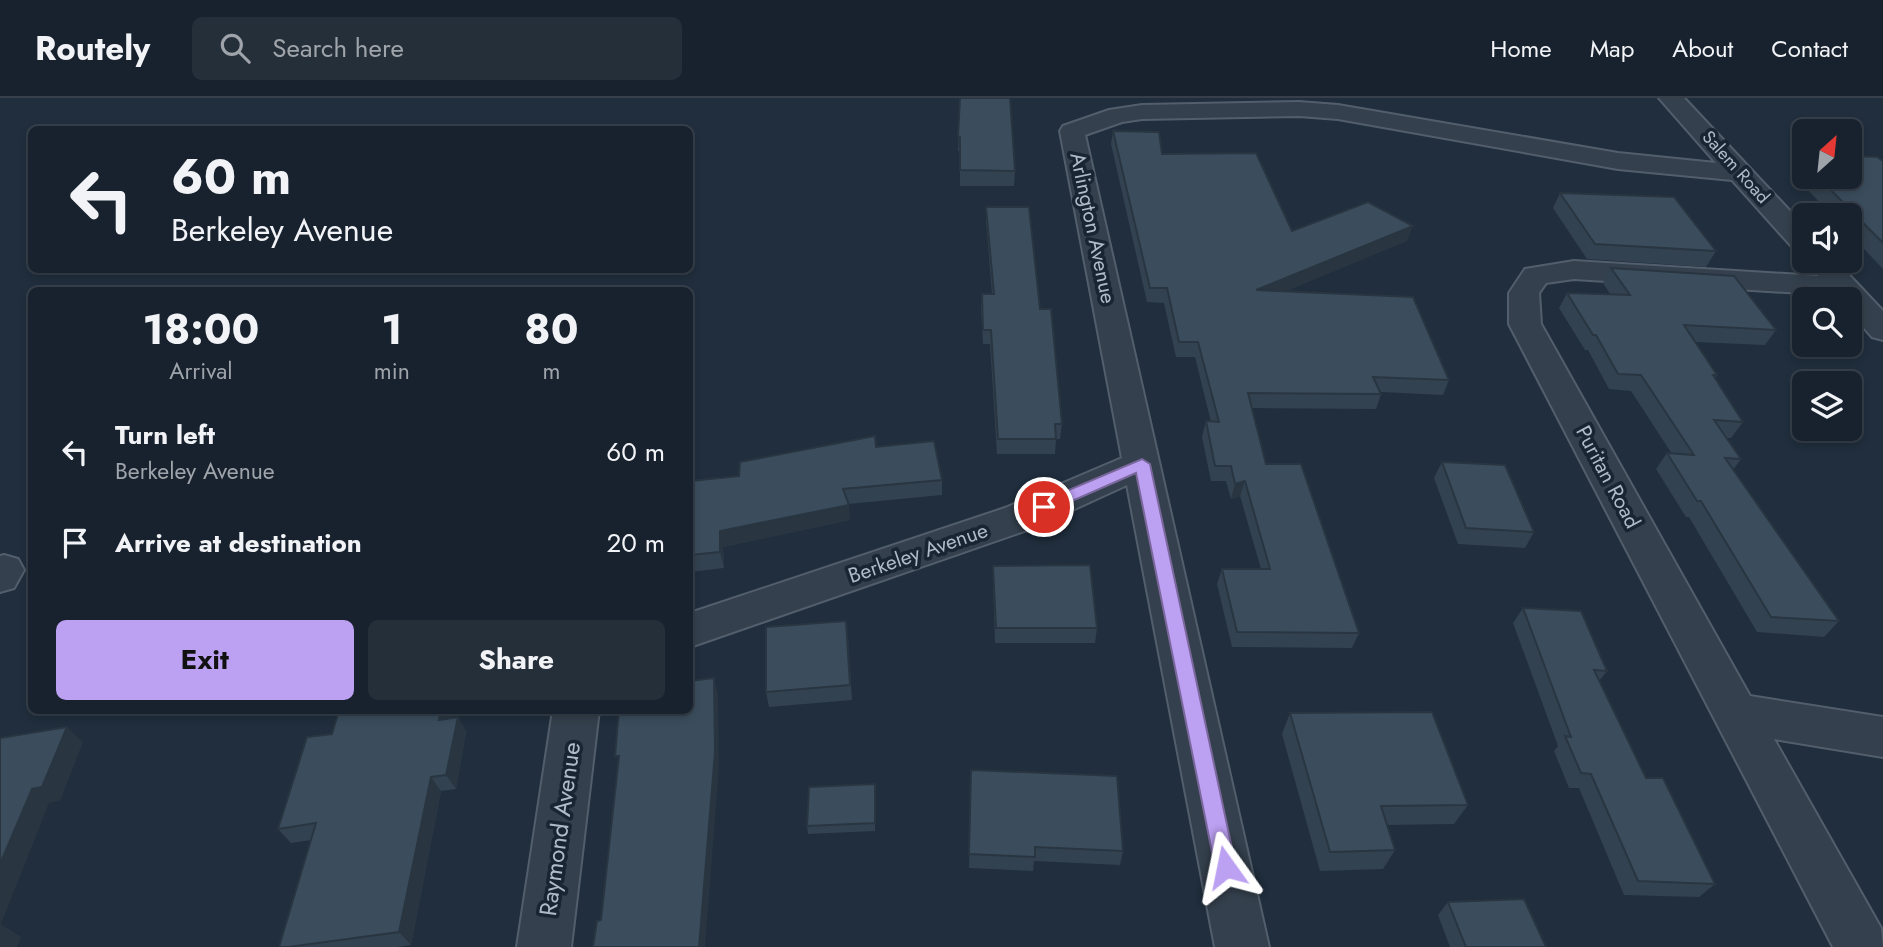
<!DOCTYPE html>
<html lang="en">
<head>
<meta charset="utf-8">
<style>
	:root { --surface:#18222e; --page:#252f3a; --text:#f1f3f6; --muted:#9fa4aa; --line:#363f4a; --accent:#bca0f2 }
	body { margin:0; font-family:Jost,sans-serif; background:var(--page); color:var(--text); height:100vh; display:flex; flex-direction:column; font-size:26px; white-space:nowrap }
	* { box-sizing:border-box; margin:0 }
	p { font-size:23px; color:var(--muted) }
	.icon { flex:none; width:38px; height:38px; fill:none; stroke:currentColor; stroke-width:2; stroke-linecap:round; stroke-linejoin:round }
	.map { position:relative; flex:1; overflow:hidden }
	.details { position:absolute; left:28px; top:189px; width:665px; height:427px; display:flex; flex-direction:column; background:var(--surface); border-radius:10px; box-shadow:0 4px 10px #0003,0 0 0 2px var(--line) }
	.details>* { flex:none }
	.hud { position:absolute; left:28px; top:28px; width:665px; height:147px; border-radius:10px; box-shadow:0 4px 10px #0003,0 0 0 2px var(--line); background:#18222e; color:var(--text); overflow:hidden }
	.needle { width:46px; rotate:27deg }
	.fabs { position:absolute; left:1792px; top:21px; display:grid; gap:14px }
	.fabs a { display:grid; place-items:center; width:70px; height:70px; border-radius:10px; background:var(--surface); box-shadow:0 4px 10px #0003,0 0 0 2px var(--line); font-size:35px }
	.pin { position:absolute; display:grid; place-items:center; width:60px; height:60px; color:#fff; margin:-30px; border:4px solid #fff; border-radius:50%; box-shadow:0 2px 7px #0007 }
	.me { position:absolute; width:77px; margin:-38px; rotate:348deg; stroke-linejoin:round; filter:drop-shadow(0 0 5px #0008) }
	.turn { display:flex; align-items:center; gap:24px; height:147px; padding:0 28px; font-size:32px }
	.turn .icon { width:91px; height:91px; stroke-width:2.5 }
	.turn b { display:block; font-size:49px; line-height:60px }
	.eta { display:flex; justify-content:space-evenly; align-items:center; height:119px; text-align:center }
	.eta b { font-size:42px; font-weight:700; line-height:49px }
	.action { display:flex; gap:14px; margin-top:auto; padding:14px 28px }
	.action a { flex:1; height:80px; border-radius:10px; background:var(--accent); color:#111; font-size:28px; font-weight:700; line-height:80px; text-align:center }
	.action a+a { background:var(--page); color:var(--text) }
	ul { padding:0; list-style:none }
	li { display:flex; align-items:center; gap:21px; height:91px; padding:0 28px }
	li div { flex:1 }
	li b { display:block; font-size:26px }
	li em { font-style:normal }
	header { display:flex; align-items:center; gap:42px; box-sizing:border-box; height:98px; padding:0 35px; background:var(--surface); border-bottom:2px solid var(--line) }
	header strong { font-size:33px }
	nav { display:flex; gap:38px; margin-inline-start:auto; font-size:24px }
	.search { width:490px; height:63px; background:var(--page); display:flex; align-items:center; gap:18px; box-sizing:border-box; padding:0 24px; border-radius:10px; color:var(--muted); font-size:26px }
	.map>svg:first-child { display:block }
</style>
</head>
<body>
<header>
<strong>Routely</strong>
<div class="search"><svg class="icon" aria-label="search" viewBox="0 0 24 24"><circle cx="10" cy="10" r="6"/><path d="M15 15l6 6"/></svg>Search here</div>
<nav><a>Home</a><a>Map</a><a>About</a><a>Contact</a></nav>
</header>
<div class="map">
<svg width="1883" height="849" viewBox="0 0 1883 849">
	<rect width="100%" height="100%" fill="#202e3d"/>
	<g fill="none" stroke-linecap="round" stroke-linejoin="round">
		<defs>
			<g id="minor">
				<polygon points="1659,0 1684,0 1804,128 1804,154 1794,151 1732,82 1618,71 1338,21 1299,18 1142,21 1122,24 1085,37 1269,849 1215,849 1127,387 1033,430 690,549 690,515 1005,410 1122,360 1060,33 1063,28 1109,12 1142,7 1299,4 1338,7 1618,55 1716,65"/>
				<polygon points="1574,163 1818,178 1811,169 1816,163 1836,163 1883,213 1883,242 1872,239 1850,214 1850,201 1839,201 1834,197 1574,181 1546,185 1539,195 1541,226 1750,598 1883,619 1883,659 1774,641 1881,830 1883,849 1833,849 1509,226 1509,195 1525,171"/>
				<polygon points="4,457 18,461 24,472 14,490 0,494 0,458"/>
				<polygon points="553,612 599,612 571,849 517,849"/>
			</g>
		</defs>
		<use href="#minor" stroke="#525e6b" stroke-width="4"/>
		<use href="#minor" fill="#34404d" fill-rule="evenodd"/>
	</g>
	<g fill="#334250">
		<polygon points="960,0 1015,73 1014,88 960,88 960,53 958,53"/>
		<polygon points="1113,33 1162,56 1292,133 1407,143 1285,193 1449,282 1443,297 1381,294 1381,296 1376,311 1252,310 1266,366 1359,535 1352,550 1232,549 1217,486 1222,471 1261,471 1240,398 1231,401 1226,383 1211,383 1202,339 1206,323 1211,324 1195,259 1176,259 1164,205 1147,204 1111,46"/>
		<polygon points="1883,63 1883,171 1850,136 1850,117 1832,117 1800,84 1804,78 1850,79"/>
		<polygon points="1560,95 1716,153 1706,169 1587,161 1553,110"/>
		<polygon points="986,109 1040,211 1062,326 1060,341 1056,341 1055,356 997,356 990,246 983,246 981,210 982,196 992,196 986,123"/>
		<polygon points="1611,170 1776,232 1765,247 1695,244 1717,277 1715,280 1743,324 1731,340 1726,340 1741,361 1733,372 1839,523 1824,539 1757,534 1689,419 1686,419 1656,371 1667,355 1672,356 1631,293 1609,291 1588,252 1585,252 1559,210 1567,195 1610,196 1603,185"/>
		<polygon points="876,349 942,382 942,397 848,406 850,422 723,449 724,470 690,474 690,383 739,378"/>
		<polygon points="1442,364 1534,434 1525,450 1458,446 1434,380"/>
		<polygon points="993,468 1097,530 1095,545 995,545 993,483"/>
		<polygon points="1523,510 1607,573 1599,583 1646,680 1715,786 1699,799 1624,797 1579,690 1569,690 1554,653 1558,648 1513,525"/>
		<polygon points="848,538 852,602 769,609 766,594"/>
		<polygon points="339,612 453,612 452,620 458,619 466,634 456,691 441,693 411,847 397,849 279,849 311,742 291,745 278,731 332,636"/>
		<polygon points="1290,615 1468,707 1454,726 1387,727 1395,752 1383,771 1320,773 1282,636"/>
		<polygon points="971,672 1123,753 1120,767 1034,763 1033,773 969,770"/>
		<polygon points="875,694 875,733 808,736 807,728"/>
		<polygon points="1448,804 1546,849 1450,849 1438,817"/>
	</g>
	<g fill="#293641">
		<polygon points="1413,128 1407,143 1253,207 1256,192"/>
		<polygon points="1245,383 1240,398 1231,401 1235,386"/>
		<polygon points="849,407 850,422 723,449 724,470 720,454 720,433"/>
		<polygon points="714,580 718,596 719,669 705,849 699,849"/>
		<polygon points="441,612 453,612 448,637 439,622"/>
		<polygon points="458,619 466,634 456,691 446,677"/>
		<polygon points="67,629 83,644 60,703 49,705 1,826 21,839 17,849 0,849 0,766 32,691"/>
		<polygon points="431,679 441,693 411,847 399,834"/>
	</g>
	<g fill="#3b4d5d" stroke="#293641" stroke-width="2">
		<polygon points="960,0 1010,0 1015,73 960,72 960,39 958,38"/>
		<polygon points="1113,33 1159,34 1162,56 1256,55 1292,133 1368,104 1413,128 1256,192 1413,199 1449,282 1373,279 1381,296 1248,295 1266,366 1301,366 1359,535 1237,534 1222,471 1270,471 1245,383 1235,386 1231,368 1215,368 1206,323 1219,324 1198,244 1179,244 1167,190 1150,190"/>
		<polygon points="1850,58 1877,59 1883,63 1883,145 1818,79 1850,79"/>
		<polygon points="1560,95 1674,99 1716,153 1595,146"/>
		<polygon points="986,109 1029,109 1040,211 1051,211 1062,326 1055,326 1056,341 998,341 991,232 983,232 982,196 994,196"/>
		<polygon points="1611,170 1734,178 1776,232 1684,227 1717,277 1713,277 1743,324 1714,322 1741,361 1725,360 1839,523 1771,519 1701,403 1697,403 1667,355 1694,357 1641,277 1618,276 1596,237 1593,237 1567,195 1630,197"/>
		<polygon points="875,338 876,349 934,343 942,382 843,391 849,407 720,433 720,454 690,457 690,383 739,378 740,364"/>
		<polygon points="1442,364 1505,367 1534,434 1466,430"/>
		<polygon points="1090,467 1097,530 996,530 993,468"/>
		<polygon points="1523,510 1581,513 1607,573 1594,572 1646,680 1663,680 1715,786 1638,783 1591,676 1581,675 1565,638 1571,639"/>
		<polygon points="846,523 850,587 766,594 766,529"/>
		<polygon points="714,580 715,654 699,849 593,849 597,823 601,822 619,658 615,658 619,612 690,612 690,583"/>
		<polygon points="339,612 441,612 439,622 458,619 446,677 431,679 399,834 288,849 279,849 316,725 278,731 307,639 332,636"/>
		<polygon points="1432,614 1468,707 1381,708 1395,752 1330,754 1290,615"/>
		<polygon points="67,629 42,689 32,691 0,766 0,640"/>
		<polygon points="971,672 1117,678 1123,753 1035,749 1035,759 969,756"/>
		<polygon points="875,686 875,725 807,728 809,689"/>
		<polygon points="1524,801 1546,849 1466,849 1448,804"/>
	</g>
	<polygon fill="#bca0f2" stroke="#7a689d" stroke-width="2" points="1142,361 1150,366 1236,769 1233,776 1226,779 1218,776 1215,769 1136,375 1049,413 1038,413 1036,409 1038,405"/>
	<g text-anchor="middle" stroke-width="7" stroke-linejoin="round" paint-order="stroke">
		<g font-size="18" fill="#afbbc9" stroke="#192532">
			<text transform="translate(1736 69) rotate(48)" y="6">Salem Road</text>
		</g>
		<g font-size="21" fill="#afbbc9" stroke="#192532">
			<text transform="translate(1093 130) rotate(78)" y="7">Arlington Avenue</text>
			<text transform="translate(1608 379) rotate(62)" y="7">Puritan Road</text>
			<text transform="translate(918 455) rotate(-19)" y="7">Berkeley Avenue</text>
		</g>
		<g font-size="24" fill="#afbbc9" stroke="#192532">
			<text transform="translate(560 731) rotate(-82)" y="8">Raymond Avenue</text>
		</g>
	</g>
</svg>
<div class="fabs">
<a><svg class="needle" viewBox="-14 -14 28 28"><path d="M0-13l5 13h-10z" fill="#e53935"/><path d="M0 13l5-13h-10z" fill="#9fa4aa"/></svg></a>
<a><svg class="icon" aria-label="sound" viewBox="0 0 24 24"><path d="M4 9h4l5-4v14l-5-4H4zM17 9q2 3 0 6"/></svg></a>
<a><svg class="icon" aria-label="search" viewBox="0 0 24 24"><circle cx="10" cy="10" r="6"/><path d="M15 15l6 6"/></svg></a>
<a><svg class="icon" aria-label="layers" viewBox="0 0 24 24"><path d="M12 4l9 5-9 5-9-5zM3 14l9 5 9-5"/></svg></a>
</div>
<div class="pin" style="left:1044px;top:409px;background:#d93025"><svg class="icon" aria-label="arrive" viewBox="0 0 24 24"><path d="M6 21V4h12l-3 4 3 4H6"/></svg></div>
<svg class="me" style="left:1226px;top:769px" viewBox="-20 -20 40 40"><path d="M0-17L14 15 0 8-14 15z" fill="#bca0f2" stroke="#fff" stroke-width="4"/></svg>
<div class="hud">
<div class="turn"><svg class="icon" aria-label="left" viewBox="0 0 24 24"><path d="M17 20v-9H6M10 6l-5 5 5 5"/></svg><div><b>60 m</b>Berkeley Avenue</div></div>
</div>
<section class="details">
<div class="eta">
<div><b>18:00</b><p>Arrival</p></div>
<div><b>1</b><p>min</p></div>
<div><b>80</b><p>m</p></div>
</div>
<ul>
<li><svg class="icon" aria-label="left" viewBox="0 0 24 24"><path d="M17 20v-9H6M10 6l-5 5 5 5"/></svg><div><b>Turn left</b><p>Berkeley Avenue</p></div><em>60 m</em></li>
<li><svg class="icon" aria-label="arrive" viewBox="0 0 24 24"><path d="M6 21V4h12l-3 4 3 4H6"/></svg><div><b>Arrive at destination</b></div><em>20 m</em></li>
</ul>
<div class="action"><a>Exit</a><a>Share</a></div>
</section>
</div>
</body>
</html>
